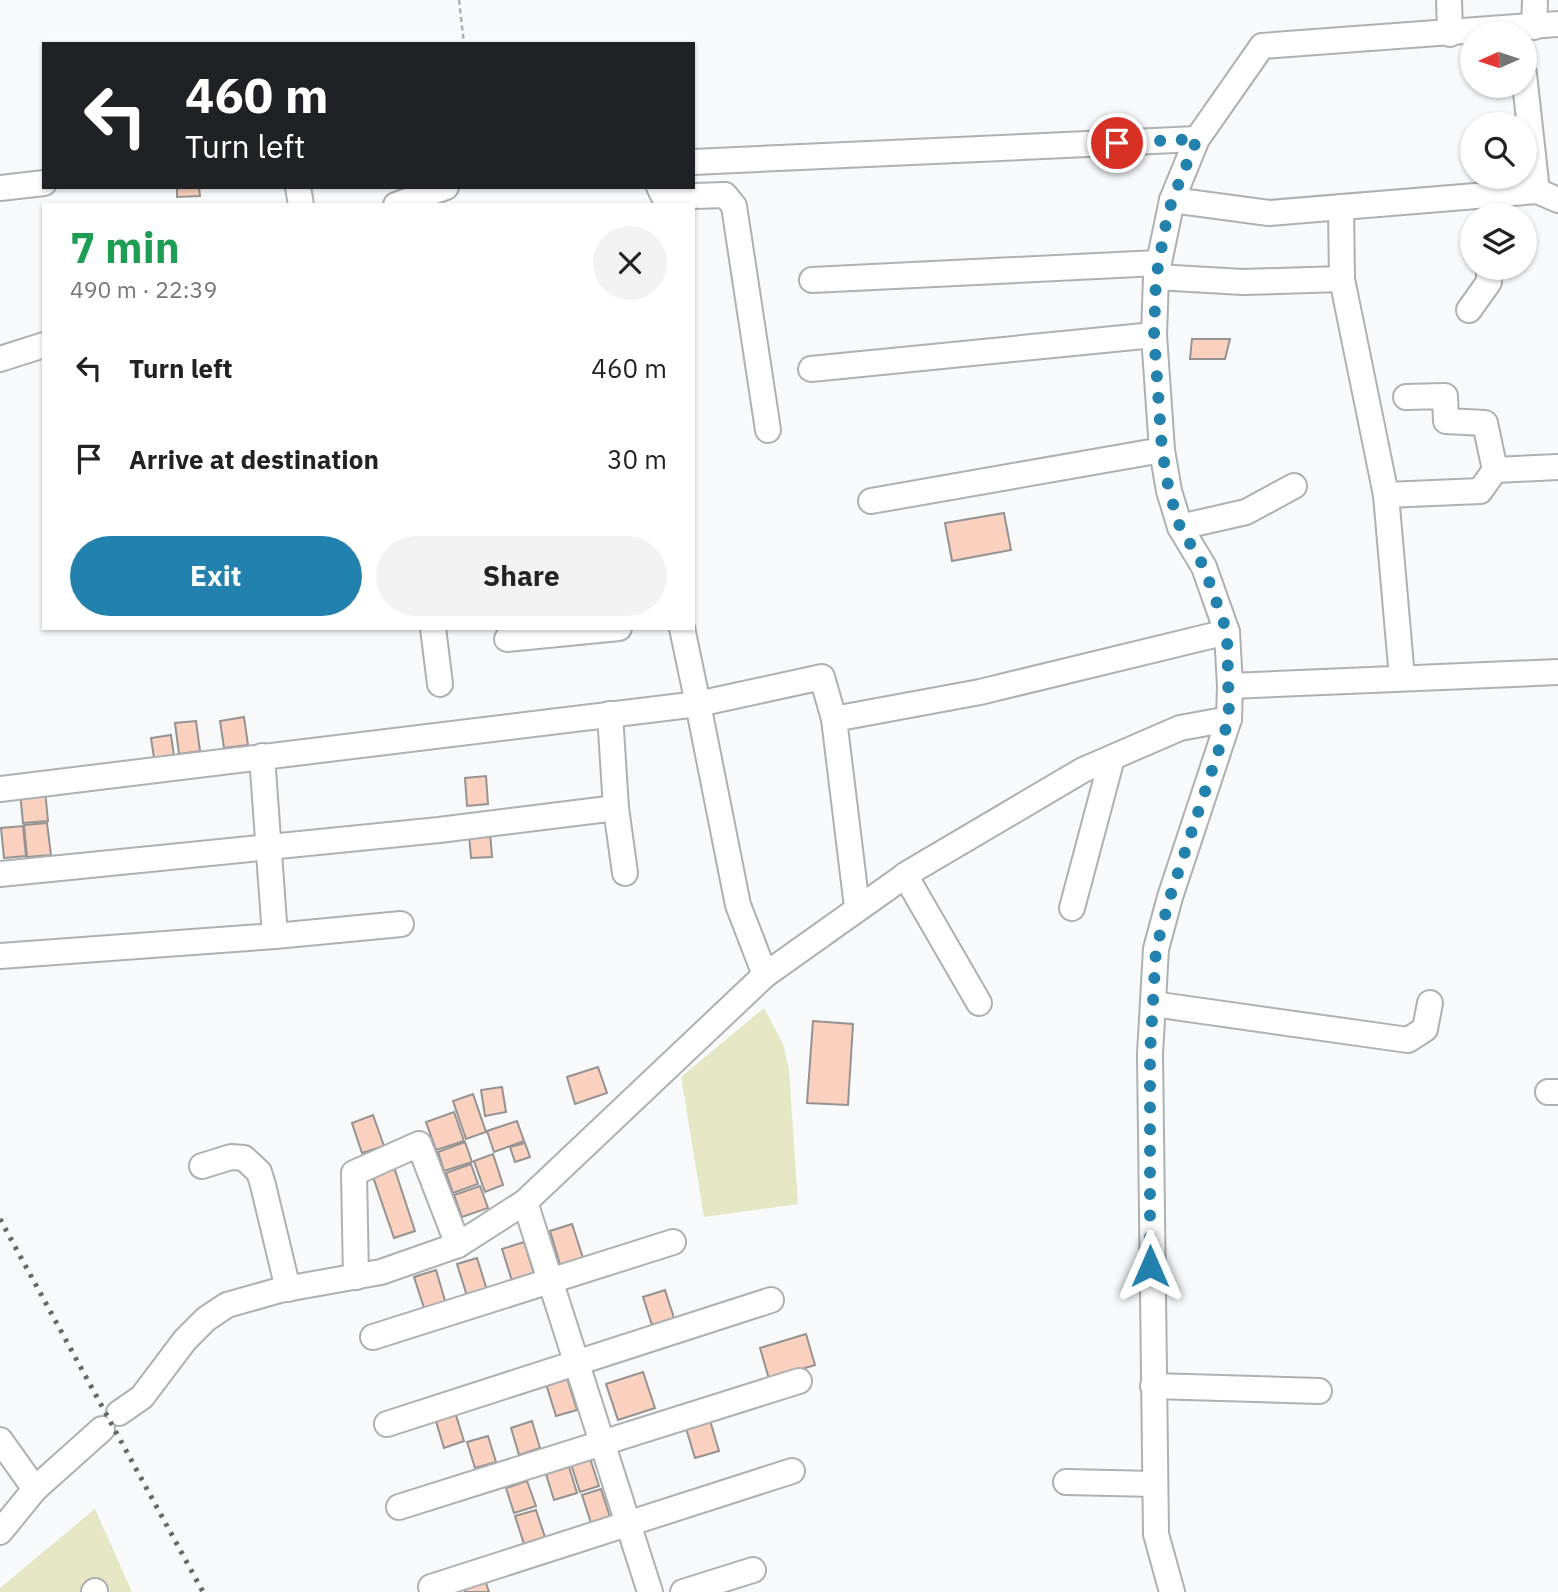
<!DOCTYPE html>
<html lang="en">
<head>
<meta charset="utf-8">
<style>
	:root { --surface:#fff; --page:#f2f2f2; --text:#222; --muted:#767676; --accent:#2281ad }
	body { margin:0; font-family:"IBM Plex Sans",sans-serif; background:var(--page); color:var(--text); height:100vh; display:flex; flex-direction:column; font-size:26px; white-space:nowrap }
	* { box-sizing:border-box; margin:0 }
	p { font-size:23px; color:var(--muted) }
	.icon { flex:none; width:38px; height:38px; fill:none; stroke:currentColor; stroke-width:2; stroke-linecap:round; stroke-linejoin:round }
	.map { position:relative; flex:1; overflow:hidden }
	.side { position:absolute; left:42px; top:203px; width:653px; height:427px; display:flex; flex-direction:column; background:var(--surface); border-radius:0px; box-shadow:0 2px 5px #0004 }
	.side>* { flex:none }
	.top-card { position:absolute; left:42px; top:42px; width:653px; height:147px; border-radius:0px; box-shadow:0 2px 5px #0004; background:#202124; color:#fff; overflow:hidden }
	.needle { width:46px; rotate:267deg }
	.controls { position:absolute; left:1460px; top:21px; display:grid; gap:14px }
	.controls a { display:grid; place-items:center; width:77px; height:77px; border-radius:50%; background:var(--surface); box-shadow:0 2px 5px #0004; font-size:35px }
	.pin { position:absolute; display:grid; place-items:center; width:60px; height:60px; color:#fff; margin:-30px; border:4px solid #fff; border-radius:50%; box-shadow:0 2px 7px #0007 }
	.me { position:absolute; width:77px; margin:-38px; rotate:0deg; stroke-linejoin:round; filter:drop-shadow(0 0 5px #0008) }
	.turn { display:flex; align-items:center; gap:24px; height:147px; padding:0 28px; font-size:32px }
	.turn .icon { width:91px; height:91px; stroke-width:2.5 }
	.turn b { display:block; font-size:49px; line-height:60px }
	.round { display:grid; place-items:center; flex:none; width:74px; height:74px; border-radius:37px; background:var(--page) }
	.overview { display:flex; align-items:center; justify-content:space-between; height:119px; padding:0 28px }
	h1 { font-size:42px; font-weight:800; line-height:52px; color:#1e9e55 }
	.cta { display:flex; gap:14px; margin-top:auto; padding:14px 28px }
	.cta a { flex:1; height:80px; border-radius:42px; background:var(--accent); color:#fff; font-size:28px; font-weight:800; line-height:80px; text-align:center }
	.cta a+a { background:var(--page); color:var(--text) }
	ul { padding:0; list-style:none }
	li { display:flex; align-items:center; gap:21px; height:91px; padding:0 28px }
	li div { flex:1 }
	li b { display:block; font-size:26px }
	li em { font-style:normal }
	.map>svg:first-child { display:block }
</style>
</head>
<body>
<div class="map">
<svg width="1558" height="1592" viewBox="0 0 1558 1592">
	<rect width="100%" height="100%" fill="#f7f9fb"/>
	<g fill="#e5e7c4">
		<polygon points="764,1008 783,1044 789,1069 798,1204 704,1217 681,1077"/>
		<polygon points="95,1509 132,1592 0,1592 0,1588"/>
	</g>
	<g fill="#fad0be" stroke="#959392" stroke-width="2">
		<polygon points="177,187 199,187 200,196 177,197"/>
		<polygon points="1192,339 1230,339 1225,359 1190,359"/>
		<polygon points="1004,513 1011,550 952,561 945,523"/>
		<polygon points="244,717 248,745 224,748 220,721"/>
		<polygon points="196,721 200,751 179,754 175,723"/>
		<polygon points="171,735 174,756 154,758 151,738"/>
		<polygon points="486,776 488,804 467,806 465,778"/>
		<polygon points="45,790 48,821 23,823 20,792"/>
		<polygon points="47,823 51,855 27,857 24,825"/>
		<polygon points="23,826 26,856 4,858 1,828"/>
		<polygon points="490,832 492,857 471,858 469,834"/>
		<polygon points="813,1021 853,1024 848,1105 807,1103"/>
		<polygon points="598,1067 607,1093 575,1104 567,1077"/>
		<polygon points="502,1087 506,1112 485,1116 481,1090"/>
		<polygon points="473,1094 486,1132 466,1139 453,1101"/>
		<polygon points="454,1112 464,1141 436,1150 426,1122"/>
		<polygon points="373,1115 384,1146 362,1153 352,1123"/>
		<polygon points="517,1121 524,1141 494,1152 487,1131"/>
		<polygon points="465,1142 472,1162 444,1171 438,1152"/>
		<polygon points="525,1143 530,1157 515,1162 510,1147"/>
		<polygon points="493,1154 503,1185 485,1192 474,1161"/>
		<polygon points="471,1164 478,1184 453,1193 446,1173"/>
		<polygon points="394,1167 415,1231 394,1238 372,1174"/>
		<polygon points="480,1186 488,1208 462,1217 454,1195"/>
		<polygon points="572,1224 584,1261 561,1268 550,1231"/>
		<polygon points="524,1242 535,1277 513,1284 502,1249"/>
		<polygon points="477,1258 487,1290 467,1296 457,1264"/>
		<polygon points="436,1270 446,1304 425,1311 414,1277"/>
		<polygon points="665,1290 674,1318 652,1325 643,1297"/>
		<polygon points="806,1334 815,1365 769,1379 760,1348"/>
		<polygon points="643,1372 655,1408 618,1420 606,1384"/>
		<polygon points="567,1378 577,1410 556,1416 546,1384"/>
		<polygon points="455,1412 464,1441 444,1448 435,1418"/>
		<polygon points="709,1417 719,1451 695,1458 685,1425"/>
		<polygon points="532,1421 540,1448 519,1455 511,1428"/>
		<polygon points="488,1436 496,1462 475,1468 467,1442"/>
		<polygon points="589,1455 599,1486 580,1492 570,1461"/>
		<polygon points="569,1467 577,1493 554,1500 546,1474"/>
		<polygon points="527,1481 536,1506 514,1513 506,1488"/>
		<polygon points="601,1489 610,1517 591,1523 582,1495"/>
		<polygon points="536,1510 545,1537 524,1544 515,1516"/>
		<polygon points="484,1577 489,1592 465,1592 462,1584"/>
	</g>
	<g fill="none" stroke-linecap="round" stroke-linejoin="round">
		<defs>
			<g id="minor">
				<polyline points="1449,0 1450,34"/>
				<polyline points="1534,27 1535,0"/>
				<polyline points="1524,74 1537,191 1558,200"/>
				<polyline points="693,162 1197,139"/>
				<polyline points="298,187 301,205"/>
				<polyline points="659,187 664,197 725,195 734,206 768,430"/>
				<polyline points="0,188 44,183"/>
				<polyline points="1172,200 1269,213 1537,191"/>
				<polyline points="396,205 446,187"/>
				<polyline points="1156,277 1243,282 1342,279 1341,207"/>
				<polyline points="1342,279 1386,495"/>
				<polyline points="812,280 1158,263"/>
				<polyline points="1469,310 1489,282 1489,268"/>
				<polyline points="0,359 44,345"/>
				<polyline points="811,369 1154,335"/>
				<polyline points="1406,397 1445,396 1446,421 1485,423 1495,470"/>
				<polyline points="871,501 1162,450"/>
				<polyline points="1180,527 1246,512 1294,486"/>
				<polyline points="433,628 440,684"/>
				<polyline points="507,639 619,628"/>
				<polyline points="1402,678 1386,495 1480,491 1495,470 1558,467"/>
				<polyline points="1230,686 1558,672"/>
				<polyline points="610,714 616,808 625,873"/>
				<polyline points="834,719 857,907"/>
				<polyline points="0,789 698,704 682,628"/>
				<polyline points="0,874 439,830 616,808"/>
				<polyline points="905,875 979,1003"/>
				<polyline points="1072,908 1112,758"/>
				<polyline points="275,936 401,924"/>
				<polyline points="0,956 275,936 262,756"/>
				<polyline points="765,975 738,905 698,704 822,677 834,719 980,692 1227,632"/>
				<polyline points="1153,1004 1408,1040 1425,1029 1430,1003"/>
				<polyline points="1548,1092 1558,1092"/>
				<polyline points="202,1166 231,1157 244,1158 259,1172 263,1185 288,1289"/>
				<polyline points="525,1202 650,1592"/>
				<polyline points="356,1277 354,1173 419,1144 458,1245"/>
				<polyline points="373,1337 673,1242"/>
				<polyline points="1153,1386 1319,1391"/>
				<polyline points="119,1413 142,1397 185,1340 206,1319 227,1305 280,1290 381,1272 458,1245 525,1202 765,975 910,872 1083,770 1180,728 1229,719"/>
				<polyline points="387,1424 771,1300"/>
				<polyline points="0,1440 35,1489"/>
				<polyline points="1066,1482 1155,1484"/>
				<polyline points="399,1507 799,1381"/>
				<polyline points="0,1532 35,1489 102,1429"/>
				<polyline points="431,1587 792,1471"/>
				<polyline points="94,1592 95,1591"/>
				<polyline points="683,1592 753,1570"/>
				<polyline points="1172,1592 1156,1534 1150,1054 1156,949 1170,897 1229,719 1230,686 1227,632 1204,567 1180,527 1169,491 1162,450 1154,335 1156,277 1172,200 1197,139 1262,46 1558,24"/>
			</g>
		</defs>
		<use href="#minor" stroke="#aeb0b2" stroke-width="28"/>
		<polyline stroke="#aeb0b2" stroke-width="2.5" stroke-dasharray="5 3.5" stroke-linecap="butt" points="459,0 464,44"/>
		<use href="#minor" stroke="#fff" stroke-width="24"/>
		<polyline stroke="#666768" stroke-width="5" stroke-dasharray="3.5 7" stroke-linecap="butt" points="0,1219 203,1592"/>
	</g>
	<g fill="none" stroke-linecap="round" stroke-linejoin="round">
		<polyline stroke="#2281ad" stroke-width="12" stroke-dasharray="0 21.6" points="1117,143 1197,139 1172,200 1165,228 1156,278 1154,335 1162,450 1169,491 1180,527 1204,567 1227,632 1229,719 1170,897 1156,949 1150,1054 1150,1266"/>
	</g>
</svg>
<div class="controls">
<a><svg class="needle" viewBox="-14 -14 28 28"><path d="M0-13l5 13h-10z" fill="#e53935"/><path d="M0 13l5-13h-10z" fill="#767676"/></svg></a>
<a><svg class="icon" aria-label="search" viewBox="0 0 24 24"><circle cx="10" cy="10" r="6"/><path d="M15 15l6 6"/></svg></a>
<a><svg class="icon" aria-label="layers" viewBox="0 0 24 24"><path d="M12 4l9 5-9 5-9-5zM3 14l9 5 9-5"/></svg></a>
</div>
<div class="pin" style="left:1117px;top:143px;background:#d93025"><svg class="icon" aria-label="arrive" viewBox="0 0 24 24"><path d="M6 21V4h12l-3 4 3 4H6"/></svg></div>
<svg class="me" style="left:1150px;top:1266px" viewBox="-20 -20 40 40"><path d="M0-17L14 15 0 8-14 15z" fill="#2281ad" stroke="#fff" stroke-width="4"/></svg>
<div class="top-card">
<div class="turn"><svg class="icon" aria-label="left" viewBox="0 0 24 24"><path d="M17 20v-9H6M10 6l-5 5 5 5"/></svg><div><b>460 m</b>Turn left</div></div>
</div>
<section class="side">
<div class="overview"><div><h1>7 min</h1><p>490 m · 22:39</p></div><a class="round"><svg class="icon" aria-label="close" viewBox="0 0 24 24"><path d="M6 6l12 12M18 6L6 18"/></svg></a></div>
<ul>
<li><svg class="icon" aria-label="left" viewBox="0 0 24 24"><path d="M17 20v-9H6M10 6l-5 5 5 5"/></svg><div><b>Turn left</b></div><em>460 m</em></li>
<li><svg class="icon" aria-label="arrive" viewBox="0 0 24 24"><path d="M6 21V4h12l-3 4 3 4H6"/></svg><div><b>Arrive at destination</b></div><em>30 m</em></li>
</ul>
<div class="cta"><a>Exit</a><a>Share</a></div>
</section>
</div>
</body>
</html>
